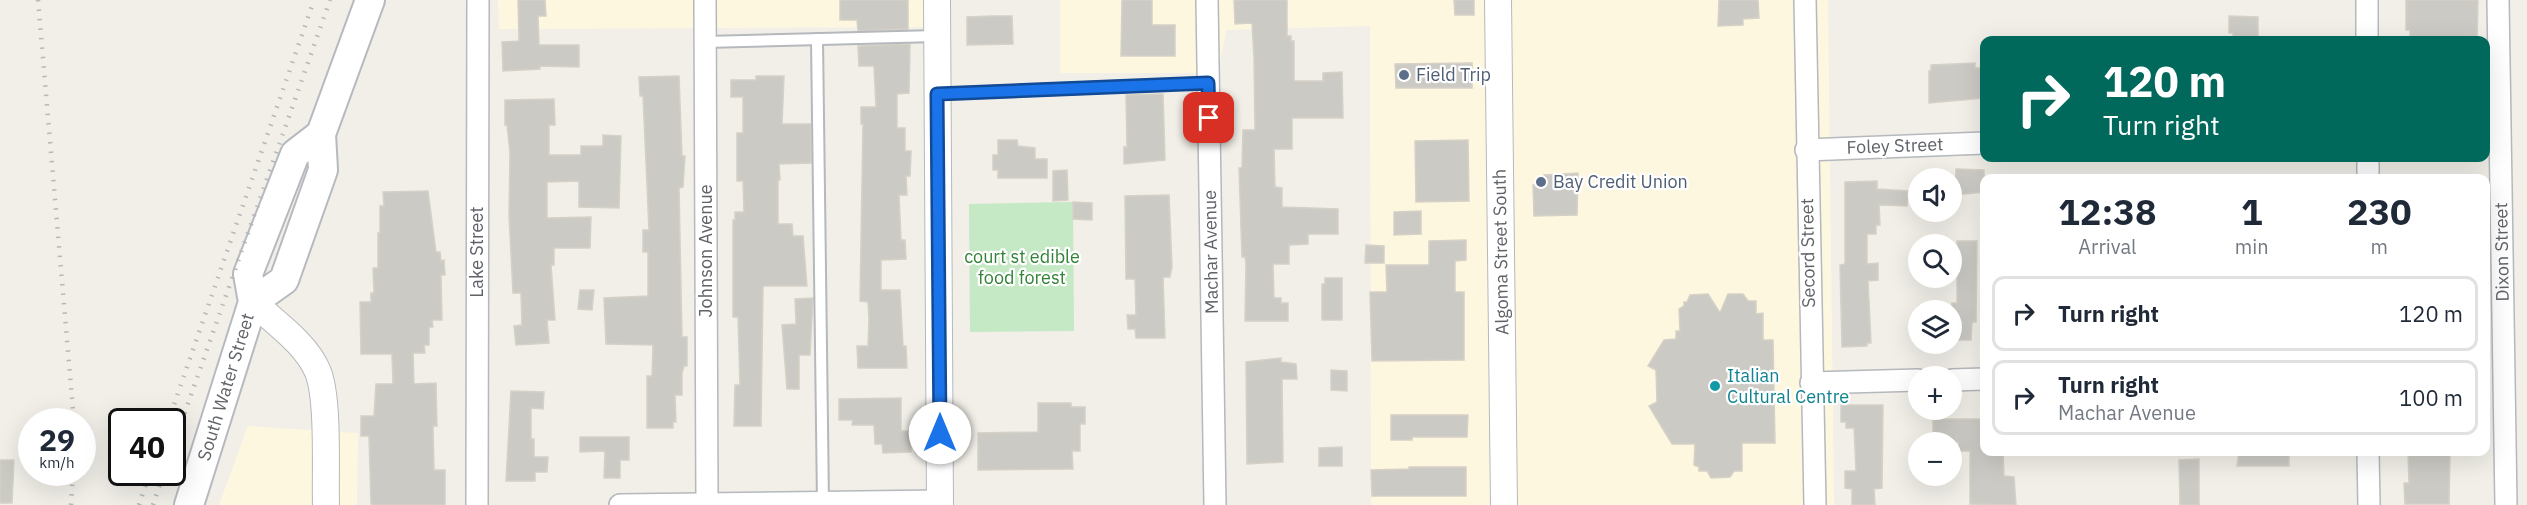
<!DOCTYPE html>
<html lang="en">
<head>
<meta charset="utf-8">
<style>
	:root { --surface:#fff; --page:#f6f6f7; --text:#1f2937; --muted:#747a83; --line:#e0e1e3 }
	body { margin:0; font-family:"IBM Plex Sans",sans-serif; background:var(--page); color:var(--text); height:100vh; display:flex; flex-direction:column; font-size:22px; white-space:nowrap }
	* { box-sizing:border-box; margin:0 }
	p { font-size:20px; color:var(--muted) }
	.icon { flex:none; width:33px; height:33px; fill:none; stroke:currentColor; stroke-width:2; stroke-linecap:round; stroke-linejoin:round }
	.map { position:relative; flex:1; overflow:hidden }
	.panel { position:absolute; left:1980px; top:174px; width:510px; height:282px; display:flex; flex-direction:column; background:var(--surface); border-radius:12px; box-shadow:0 6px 24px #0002 }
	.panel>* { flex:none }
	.guide { position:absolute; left:1980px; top:36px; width:510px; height:126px; border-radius:12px; box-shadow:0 6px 24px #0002; background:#00695c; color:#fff; overflow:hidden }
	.buttons { position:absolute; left:1908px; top:168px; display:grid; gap:12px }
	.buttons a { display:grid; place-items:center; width:54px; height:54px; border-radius:50%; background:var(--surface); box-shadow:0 6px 24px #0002; font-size:30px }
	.speed { position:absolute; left:18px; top:408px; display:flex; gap:12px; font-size:30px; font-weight:700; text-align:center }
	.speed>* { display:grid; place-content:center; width:78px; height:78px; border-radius:50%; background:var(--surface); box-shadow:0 6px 24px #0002; line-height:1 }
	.speed small { font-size:15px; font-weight:400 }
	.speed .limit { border:3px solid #111; border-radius:9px; background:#fff; color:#111 }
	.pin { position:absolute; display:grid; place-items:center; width:51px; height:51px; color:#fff; margin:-26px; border-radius:12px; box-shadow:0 3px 9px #0006 }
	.me { position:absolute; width:66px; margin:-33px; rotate:0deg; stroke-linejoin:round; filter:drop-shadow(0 0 4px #0008) }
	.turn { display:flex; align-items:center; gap:21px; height:126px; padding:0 24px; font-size:27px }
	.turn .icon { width:78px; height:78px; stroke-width:2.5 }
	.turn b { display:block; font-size:42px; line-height:51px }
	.eta { display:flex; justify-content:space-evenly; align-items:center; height:102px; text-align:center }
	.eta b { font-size:36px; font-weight:800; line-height:42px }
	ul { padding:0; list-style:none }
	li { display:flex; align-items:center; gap:18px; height:75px; margin:0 12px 9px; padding:0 12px; border:3px solid var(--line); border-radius:12px }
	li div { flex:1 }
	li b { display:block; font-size:22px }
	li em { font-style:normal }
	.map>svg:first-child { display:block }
</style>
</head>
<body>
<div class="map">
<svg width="2527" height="505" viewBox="0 0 2527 505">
	<rect width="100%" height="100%" fill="#f1efe8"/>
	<g fill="#fef7e0">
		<polygon points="498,0 988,0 929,0 928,27 499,29"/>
		<polygon points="1060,0 1828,0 1834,505 1371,505 1370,26 1226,30 1218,73 1060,73"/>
		<polygon points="248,426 358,433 357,505 219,505"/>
	</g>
	<polygon fill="#c5e8c5" points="1073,202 1074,331 970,332 969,204"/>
	<g fill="#cccac5" stroke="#d6d1c6" stroke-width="1.5">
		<polygon points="518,0 545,0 546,16 538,16 539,45 579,45 579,67 540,66 540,69 503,71 502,42 519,41"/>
		<polygon points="840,0 908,0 908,29 858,31 857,20 840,20"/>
		<polygon points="1122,0 1152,0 1152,25 1175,25 1175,56 1121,56"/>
		<polygon points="1234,0 1287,0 1287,36 1291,36 1291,41 1294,41 1294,81 1323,81 1323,73 1342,72 1343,118 1292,118 1292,149 1274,149 1275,187 1282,188 1282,207 1338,209 1338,234 1308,234 1308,244 1289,245 1289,264 1273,264 1274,298 1281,298 1281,303 1288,303 1288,321 1245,321 1246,264 1245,257 1242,257 1239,168 1242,168 1243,130 1255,130 1254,58 1252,23 1235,24"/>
		<polygon points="1454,0 1474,0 1474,15 1455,15"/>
		<polygon points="1719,0 1758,0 1759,18 1743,19 1743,25 1718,26"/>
		<polygon points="2406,0 2478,0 2477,40 2410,39 2410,30 2406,30"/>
		<polygon points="992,16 1012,16 1013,44 967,45 967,17"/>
		<polygon points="2229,16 2258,17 2258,40 2233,40 2233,33 2229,33"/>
		<polygon points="910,44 909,93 897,94 897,128 905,128 905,151 911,151 910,176 906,176 907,195 899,195 901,240 905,240 906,259 881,260 881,290 900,290 903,346 906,346 907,368 858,368 857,346 868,346 869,319 868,302 860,301 863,124 861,124 861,107 876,107 874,66 859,66 858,46"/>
		<polygon points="1472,63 1472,88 1396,88 1395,64"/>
		<polygon points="1975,63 1975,68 1984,68 1984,98 1929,103 1929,71 1931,71 1931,65"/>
		<polygon points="679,76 682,156 685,156 683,187 679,188 682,337 687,337 687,366 684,366 682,373 682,395 675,395 676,422 673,422 673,428 647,428 647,376 652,376 653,345 606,344 604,298 648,296 648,252 643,252 643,230 649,230 643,96 640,96 639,77"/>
		<polygon points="756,76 784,76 782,124 811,124 811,163 779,164 780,180 778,180 778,224 792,224 793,236 803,236 807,286 763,286 761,426 734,426 735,385 740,385 738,317 733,317 733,220 735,220 735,212 744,212 743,181 737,181 737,133 743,133 743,97 731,97 731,80 756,80"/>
		<polygon points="1163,94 1165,160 1124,164 1124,147 1127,147 1126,95"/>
		<polygon points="554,99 555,125 549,125 549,155 581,155 581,146 603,146 603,135 621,136 619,208 579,207 579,181 547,182 547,218 591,217 590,248 554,248 554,265 551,265 555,320 547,320 549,343 516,345 514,326 522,325 521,293 513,293 509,215 510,153 507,125 505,125 505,100"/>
		<polygon points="998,140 1017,140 1018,146 1035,148 1035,159 1047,159 1047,178 998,178 998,170 993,170 993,155 998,155"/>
		<polygon points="1468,140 1469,201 1416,202 1415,141"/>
		<polygon points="1956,169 1984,170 1984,192 1955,195"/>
		<polygon points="1067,170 1068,200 1053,201 1053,171"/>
		<polygon points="1578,173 1577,215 1534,216 1533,185 1544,184 1544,175"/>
		<polygon points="1877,181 1877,189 1908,191 1907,206 1879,205 1880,225 1876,225 1876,234 1867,234 1867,264 1878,263 1878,280 1868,281 1871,343 1867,343 1867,346 1842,347 1840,265 1845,264 1845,182"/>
		<polygon points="428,191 436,252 440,252 441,261 444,260 445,275 441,275 442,320 432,320 433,327 429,327 429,345 424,345 425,353 413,353 414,384 436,383 437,426 433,426 434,470 445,470 445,505 375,505 371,504 369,436 361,436 361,416 374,416 376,384 393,384 392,354 361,354 360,302 371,302 371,293 374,293 373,268 378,268 378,233 380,233 380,206 384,206 383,192"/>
		<polygon points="1169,195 1172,267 1170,277 1163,277 1165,338 1136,338 1135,329 1128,329 1127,315 1136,315 1135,279 1126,279 1125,196"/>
		<polygon points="1073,202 1092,203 1092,220 1073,219"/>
		<polygon points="1421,211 1421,234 1394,235 1394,212"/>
		<polygon points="1466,240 1466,260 1455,261 1455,292 1464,292 1464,360 1372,361 1370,292 1387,292 1386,265 1429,265 1429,241"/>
		<polygon points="1957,241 1977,241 1976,322 1972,322 1971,340 1954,340 1953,335 1952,303 1957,303"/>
		<polygon points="1366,245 1384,246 1384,263 1365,263"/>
		<polygon points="1325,278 1342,278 1342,320 1322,320 1322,284 1325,284"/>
		<polygon points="580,290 594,290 592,310 578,309"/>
		<polygon points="1708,294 1720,313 1728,294 1743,294 1748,301 1756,301 1756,314 1763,313 1763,340 1773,340 1775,443 1742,443 1742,471 1734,471 1730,477 1711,478 1707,471 1699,471 1699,467 1694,465 1695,444 1672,444 1649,406 1657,402 1656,370 1648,366 1664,340 1676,339 1676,331 1680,331 1679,309 1684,306 1684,302 1687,302 1690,295"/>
		<polygon points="813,298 810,355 799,355 799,389 787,389 782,325 796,324 795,299"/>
		<polygon points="1281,358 1281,362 1296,364 1297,379 1282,379 1283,462 1247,464 1246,362"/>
		<polygon points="1331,370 1347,371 1347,391 1331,390"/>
		<polygon points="511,391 544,392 543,409 531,408 531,439 534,439 534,457 548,457 547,472 535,472 535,481 506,481"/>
		<polygon points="901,398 901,431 910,431 911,452 883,453 882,444 875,444 874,425 852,425 853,420 839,420 839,399"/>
		<polygon points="1038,403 1071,403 1071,407 1085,407 1085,424 1080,424 1080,451 1072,451 1073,469 978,470 978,433 1038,432"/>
		<polygon points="1841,405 1883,405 1882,488 1874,489 1875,505 1852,505 1852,489 1845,488 1845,471 1856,471 1854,428 1846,428 1846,422 1841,422"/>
		<polygon points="1391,415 1468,415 1467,437 1412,437 1412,440 1391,440"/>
		<polygon points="1933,419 1984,419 1984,452 2003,452 2004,476 2014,477 2016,505 1970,504 1970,451 1959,451 1958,442 1933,442"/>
		<polygon points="580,437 629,437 629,460 620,460 620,478 604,478 605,451 580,452"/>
		<polygon points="1342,447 1342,466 1319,466 1319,448"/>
		<polygon points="2239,452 2289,452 2289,466 2237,466"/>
		<polygon points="2408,452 2450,452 2449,504 2405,504 2404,483 2409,483"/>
		<polygon points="2199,459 2199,505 2180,505 2179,460"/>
		<polygon points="0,460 14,460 12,503 0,503"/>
		<polygon points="1409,467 1466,467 1466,496 1372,496 1371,470 1409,469"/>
	</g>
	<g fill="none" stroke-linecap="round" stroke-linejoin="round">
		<defs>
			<g id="service">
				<polyline points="817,39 823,502"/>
				<polyline points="705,42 937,36"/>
				<polyline points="939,94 1208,83"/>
			</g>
			<g id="minor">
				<polyline points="705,0 707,503"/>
				<polyline points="1207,0 1215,505"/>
				<polyline points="1805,0 1815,505"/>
				<polyline points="2367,0 2367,40"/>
				<polyline points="2498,0 2506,505"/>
				<polyline points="1806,150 1984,143"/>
				<polyline points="2368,178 2368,158"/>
				<polyline points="1952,380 1984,379"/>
				<polyline points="1811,383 1918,380"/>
				<polyline points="2368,452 2369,505"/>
				<polyline points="477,505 478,0"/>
				<polyline points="620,505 940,501"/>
			</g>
			<g id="tertiary">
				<polyline points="937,0 940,505"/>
				<polyline points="1498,0 1504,505"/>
				<path d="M253,302C275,323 306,343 318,372C329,400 325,472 326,505"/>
			</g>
			<g id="secondary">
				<polyline points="253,302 284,280 323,170 321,134 370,0"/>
				<polyline points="189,505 253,302 248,274 295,154 321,134"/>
			</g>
		</defs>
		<use href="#service" stroke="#b5b8bc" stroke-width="14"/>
		<use href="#minor" stroke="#b5b8bc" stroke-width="24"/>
		<use href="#tertiary" stroke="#b5b8bc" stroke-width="28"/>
		<use href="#secondary" stroke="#b6babf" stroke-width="32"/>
		<use href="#service" stroke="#fff" stroke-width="10"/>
		<use href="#minor" stroke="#fff" stroke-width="21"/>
		<use href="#tertiary" stroke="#fff" stroke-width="26"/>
		<use href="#secondary" stroke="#fff" stroke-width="28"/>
		<g stroke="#b6b7b8" stroke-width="4.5" stroke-dasharray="1.5 8" stroke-linecap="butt">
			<polyline points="38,0 74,422"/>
			<polyline points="168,422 314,0"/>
			<polyline points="172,449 330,0"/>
			<polyline points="71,505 73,472"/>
			<polyline points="139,505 150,472"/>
			<polyline points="153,505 164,472"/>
		</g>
	</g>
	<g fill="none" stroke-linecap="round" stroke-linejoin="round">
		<defs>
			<polyline id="route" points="940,433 937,94 1208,83 1209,118"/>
		</defs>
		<use href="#route" stroke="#114b97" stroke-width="15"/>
		<use href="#route" stroke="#1a73e8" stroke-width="10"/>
	</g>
	<g fill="#5c6f8a" stroke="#fff" stroke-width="2">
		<circle cx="1404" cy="75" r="6"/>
		<circle cx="1541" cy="182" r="6"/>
	</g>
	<circle fill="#0f9aa8" stroke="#fff" stroke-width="2" cx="1715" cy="386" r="6"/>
	<g text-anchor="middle" stroke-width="4.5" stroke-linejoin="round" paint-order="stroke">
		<g font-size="18" fill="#4e5e75" stroke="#fff" text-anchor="start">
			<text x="1416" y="81">Field Trip</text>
			<text x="1553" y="188">Bay Credit Union</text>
		</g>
		<g font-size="18" fill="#5f6368" stroke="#fff">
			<text transform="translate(1895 146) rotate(-2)" y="6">Foley Street</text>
			<text transform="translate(706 251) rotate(-90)" y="6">Johnson Avenue</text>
			<text transform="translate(477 252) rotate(-90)" y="6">Lake Street</text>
			<text transform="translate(1211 252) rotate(-91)" y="6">Machar Avenue</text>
			<text transform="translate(1501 252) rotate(-91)" y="6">Algoma Street South</text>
			<text transform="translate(2502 252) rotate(-91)" y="6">Dixon Street</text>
			<text transform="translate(1808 253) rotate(-91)" y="6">Secord Street</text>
			<text transform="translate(226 387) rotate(-73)" y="6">South Water Street</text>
		</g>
		<g font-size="18" fill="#348238" stroke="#fff">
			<text x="1022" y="263">court st edible<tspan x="1022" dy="21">food forest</tspan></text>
		</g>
		<g font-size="18" fill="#0d838f" stroke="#fff" text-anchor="start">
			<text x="1727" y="382">Italian<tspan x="1727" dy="21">Cultural Centre</tspan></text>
		</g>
	</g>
</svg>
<div class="buttons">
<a><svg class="icon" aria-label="sound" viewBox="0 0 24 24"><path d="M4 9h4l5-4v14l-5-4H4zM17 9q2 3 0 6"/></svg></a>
<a><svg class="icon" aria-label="search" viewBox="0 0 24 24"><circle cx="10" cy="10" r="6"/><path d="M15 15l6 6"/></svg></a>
<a><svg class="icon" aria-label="layers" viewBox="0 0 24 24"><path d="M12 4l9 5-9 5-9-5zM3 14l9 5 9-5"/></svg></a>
<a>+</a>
<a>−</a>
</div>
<div class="speed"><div>29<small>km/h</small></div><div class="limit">40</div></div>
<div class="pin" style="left:1209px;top:118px;background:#d93025"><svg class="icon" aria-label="arrive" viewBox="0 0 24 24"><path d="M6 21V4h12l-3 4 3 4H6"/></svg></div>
<svg class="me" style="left:940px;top:433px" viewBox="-20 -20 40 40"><circle r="19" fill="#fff"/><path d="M0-13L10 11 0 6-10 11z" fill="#1a73e8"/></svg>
<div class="guide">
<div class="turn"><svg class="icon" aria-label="right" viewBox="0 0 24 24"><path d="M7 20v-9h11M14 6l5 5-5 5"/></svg><div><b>120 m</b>Turn right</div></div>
</div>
<section class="panel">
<div class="eta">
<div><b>12:38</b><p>Arrival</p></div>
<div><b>1</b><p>min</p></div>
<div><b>230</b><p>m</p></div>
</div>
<ul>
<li><svg class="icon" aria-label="right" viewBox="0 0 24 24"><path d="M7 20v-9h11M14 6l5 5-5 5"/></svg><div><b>Turn right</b></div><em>120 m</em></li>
<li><svg class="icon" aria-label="right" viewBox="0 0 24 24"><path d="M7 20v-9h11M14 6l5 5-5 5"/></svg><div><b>Turn right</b><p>Machar Avenue</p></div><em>100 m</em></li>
</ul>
</section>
</div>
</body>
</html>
